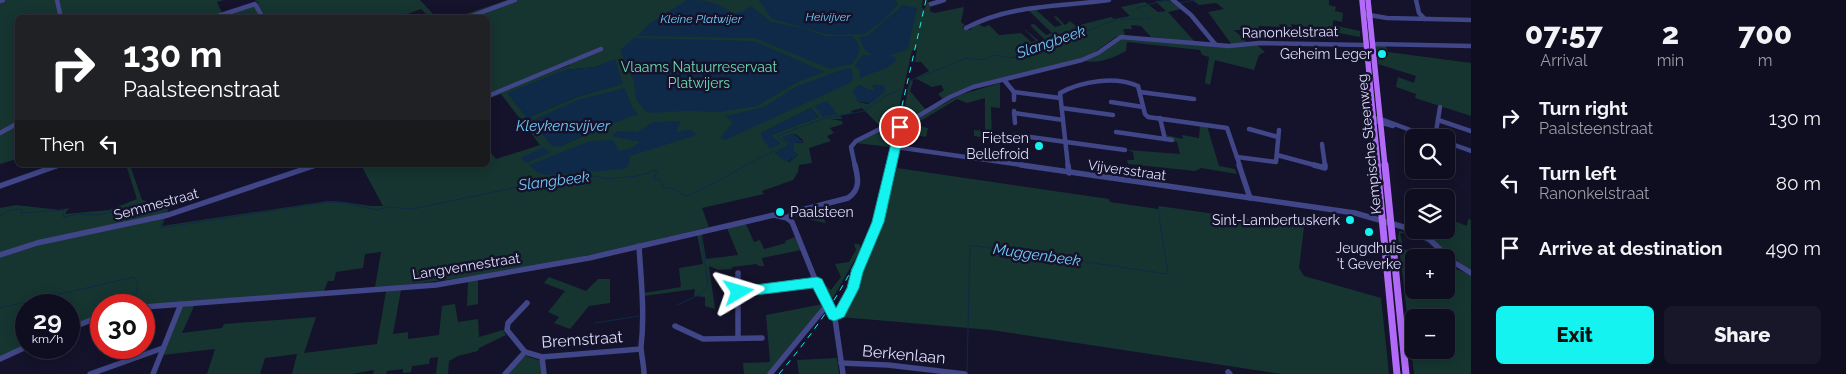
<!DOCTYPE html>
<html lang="en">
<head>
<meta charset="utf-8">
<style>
	:root { --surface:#0f0e20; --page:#181729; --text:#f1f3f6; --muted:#9b9ca5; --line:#2f2e3e; --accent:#14f3ef }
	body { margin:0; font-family:Raleway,sans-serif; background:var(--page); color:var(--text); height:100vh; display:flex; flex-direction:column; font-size:19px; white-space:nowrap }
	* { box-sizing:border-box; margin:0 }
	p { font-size:16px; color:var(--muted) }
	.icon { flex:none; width:28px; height:28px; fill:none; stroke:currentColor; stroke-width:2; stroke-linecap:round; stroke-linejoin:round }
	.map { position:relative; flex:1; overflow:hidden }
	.side { display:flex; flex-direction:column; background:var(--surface); width:375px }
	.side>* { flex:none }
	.guide { position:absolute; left:15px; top:15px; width:475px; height:152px; border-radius:8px; box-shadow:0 2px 12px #0003,0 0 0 1px var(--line); background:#202124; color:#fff; overflow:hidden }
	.controls { position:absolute; left:1405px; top:129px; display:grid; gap:10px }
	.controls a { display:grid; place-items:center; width:50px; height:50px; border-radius:8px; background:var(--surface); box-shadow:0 2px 12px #0003,0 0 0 1px var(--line); font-size:25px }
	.speed { position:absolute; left:15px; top:294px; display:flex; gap:10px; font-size:25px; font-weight:700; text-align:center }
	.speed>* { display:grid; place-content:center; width:65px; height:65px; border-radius:50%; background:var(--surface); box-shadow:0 2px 12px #0003,0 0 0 1px var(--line); line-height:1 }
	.speed small { font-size:12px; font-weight:400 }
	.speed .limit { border:8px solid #d22; background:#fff; color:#111 }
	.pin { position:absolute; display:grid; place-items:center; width:42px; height:42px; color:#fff; margin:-21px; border:2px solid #fff; border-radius:50%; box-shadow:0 1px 5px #0007 }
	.me { position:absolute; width:55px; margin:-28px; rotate:83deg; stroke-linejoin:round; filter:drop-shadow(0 0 4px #0008) }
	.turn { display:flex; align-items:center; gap:18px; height:105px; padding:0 25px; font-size:22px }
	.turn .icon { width:65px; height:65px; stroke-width:2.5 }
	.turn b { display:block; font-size:35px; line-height:42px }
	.then { display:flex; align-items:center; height:48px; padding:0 25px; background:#0003; gap:10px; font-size:19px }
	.eta { display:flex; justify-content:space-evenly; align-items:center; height:85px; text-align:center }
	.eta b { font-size:30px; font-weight:800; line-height:35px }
	.button { display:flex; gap:10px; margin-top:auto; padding:10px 25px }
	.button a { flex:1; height:58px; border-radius:8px; background:var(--accent); color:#111; font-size:20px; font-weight:800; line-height:58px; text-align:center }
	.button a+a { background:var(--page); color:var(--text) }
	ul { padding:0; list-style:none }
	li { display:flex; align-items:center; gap:15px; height:65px; padding:0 25px }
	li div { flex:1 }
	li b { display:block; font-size:19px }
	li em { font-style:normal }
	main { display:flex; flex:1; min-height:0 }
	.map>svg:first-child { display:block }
</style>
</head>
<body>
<main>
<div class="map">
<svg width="1471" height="374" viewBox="0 0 1471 374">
	<rect width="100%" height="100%" fill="#14132b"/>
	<g fill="#163530" fill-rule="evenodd">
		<polygon points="0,0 224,0 217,2 223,15 259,3 255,0 420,0 436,17 429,17 421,9 397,18 18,18 17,159 0,164"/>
		<path d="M507,0H923L922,8L925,9L927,2H931L930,11L934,13L964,7L961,22L965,25L962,27L965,30H970L977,23L984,27L989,25L999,35L1021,33L1031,42L1036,41L1023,28L1039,41L1045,40L1030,25L1034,24L1046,35L1052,33L1028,10L1035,9L1055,27L1062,25L1054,17L1056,16L1065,25L1070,21L1076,26L1111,17L1114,19L1130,16L1121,7L1145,2L1158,12L1166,11L1155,1L1170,0L1181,9L1168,12L1195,42L1151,37L1141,26L1131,25L1132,29H1123L1125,35L1116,37L1089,56L972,86L944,100L938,94L944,90L941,85L932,87L915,78L929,71L921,62H915L917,48L912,51L890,147L856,143L882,128L862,108L851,111L852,113L840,115L842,119H831L842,121L843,124L830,128L834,133L827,136L831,141L809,148L812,163L799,165L798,172L793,180L762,191L764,194L702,208L709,227C599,254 488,279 375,287L381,252L365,254L363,268L336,272L334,281H328L324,291L142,305H130L132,297L129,296L126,305H101V314L69,328V305H26V346L0,357V208L16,205L60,210L69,208L65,214L109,210L137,199L126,165H130L142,200L152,203L172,200L162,226L328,201C347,201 364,207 383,206L361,165H488V149L496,159L540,145L501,94L488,99V97L570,65L569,61L488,95V18L457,17ZM606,63L618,85L577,97L527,118L565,70L595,67ZM860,85L868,90L876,91L872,85L884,86L885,91L868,104L858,102L855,89ZM620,88L593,131L560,147ZM811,108L819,117L771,135L774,139L761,133ZM795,134L803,140V143H794V152L798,155L789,162L775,153L788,147L790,142L784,139Z"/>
		<polygon points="1192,0 1329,0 1329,5 1336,7 1335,11 1343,13 1342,22 1333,20 1333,25 1360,31 1360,37 1291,24 1293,30 1288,30 1284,25 1279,24 1280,27 1259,26 1258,30 1234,30 1248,43 1232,45 1208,12 1224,9 1216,3 1199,5"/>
		<path d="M1121,37L1226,46L1256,44L1265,52L1259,55L1254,70L1215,60L1210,85L1205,83L1209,57L1202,55L1200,50L1127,42L1126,51C1114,58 1097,64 1084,61Z"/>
		<polygon points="1385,45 1388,52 1471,63 1471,116 1415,98 1416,94 1396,87 1398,77 1414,83 1416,76 1378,64 1376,46"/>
		<polygon points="910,80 913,81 910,91 926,110 901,125"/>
		<polygon points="1000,83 1000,108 991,107 992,139 974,136 974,130 985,131 985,98 967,103 957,99 914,125 928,128 926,137 900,132 909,123 960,95"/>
		<polygon points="1200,125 1207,126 1219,166 1235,169 1237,174 1201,168 1195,171 1128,164 1127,160 1134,160 1133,152 1127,150 1180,154 1177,142 1171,141 1166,135 1183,139 1182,135 1199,138"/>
		<polygon points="897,168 1109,199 1110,202 1158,209 1159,206 1304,227 1299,268 1304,276 1381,298 1389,374 1282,374 991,330 841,317 860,280 881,231"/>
		<polygon points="818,207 826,223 793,216 795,212"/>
		<path d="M1446,218L1467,226L1468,219L1471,220V270C1452,259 1439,242 1420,230H1446Z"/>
		<polygon points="746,224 754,242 760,240 764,249 786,243 785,241 795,237 801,250 762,258 764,266 758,266 757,264 732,267 732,269 718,270 709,266 715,309 705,306 705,297 694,296 695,289 644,296 644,293 681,287 679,268 703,264 697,234 702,234 706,259 738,255 727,228"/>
		<path d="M1399,231C1418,233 1432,245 1445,257H1435L1436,249L1420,238L1405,232L1400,234L1404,249L1428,257L1414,258V290H1446V265L1471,275V374H1414L1398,237ZM1414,318H1446V350H1414Z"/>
		<polygon points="854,244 859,244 861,249 830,303 822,285 825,285 831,290 841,277 835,264 849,262 856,250"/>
		<polygon points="549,277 586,291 598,279 610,279 610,303 589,306 570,329 554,323 559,317 548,312 565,291 544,283"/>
		<polygon points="478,279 478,304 467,306 468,281"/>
		<polygon points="401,290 393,334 408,332 408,339 439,335 442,306 455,304 458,322 478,319 479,337 503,330 506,335 479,348 478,351 458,356 449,361 448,374 436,374 438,357 430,358 429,364 412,366 411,372 403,373 403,369 387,371 386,374 373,374 374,370 352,374 292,374 297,354 265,358 260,374 207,374 215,349 162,355 181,307 195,304 182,333 222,328 224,324 316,317 304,353 377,344 386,291"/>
		<polygon points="823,304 820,311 768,374 744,374 743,363 770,362 766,315"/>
		<polygon points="526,356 541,361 541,374 508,374 522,357"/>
		<polygon points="837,358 839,374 799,374 797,360"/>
	</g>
	<g fill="#0e2a48">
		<path d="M687,0C708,0 715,2 733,13L742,12L751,6L772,22L806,29L824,36H852C863,44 860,55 852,64L830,69L755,38L637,36L650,23Z"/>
		<polygon points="759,0 895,0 898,4 885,19 865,34 838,35 826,34 772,19"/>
		<path d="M903,5L917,8L908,49C897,53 877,62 866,51C863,48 862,42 859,37L867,36Z"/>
		<polygon points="634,38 754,41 825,72 800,81 757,106 720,112 686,111 651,113 645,111 636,99 634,81 620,50"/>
		<polygon points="862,55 894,56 896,59 895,62 887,68 859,78 860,71 855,65"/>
		<polygon points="615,59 623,84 577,97 527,118 507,93 565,70 595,67"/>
		<polygon points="847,68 852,69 853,79 850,83 725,140 720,138 733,122 725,116 764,107 797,86"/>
		<polygon points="859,85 871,91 875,90 872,85 885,86 885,91 872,103 858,102 852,91"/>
		<polygon points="625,88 632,107 638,114 593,131 560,147 552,146 531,121 577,100"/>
		<polygon points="827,101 828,102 837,114 823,117 814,106"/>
		<polygon points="811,108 819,117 771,135 781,144 770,149 762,138 761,133"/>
		<polygon points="681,121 676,132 691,129 696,135 630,156 629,164 624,169 548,175 538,173 529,165 590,141 613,140 619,151 630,149 640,142 612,136 618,131 637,132 653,122"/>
		<polygon points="792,133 804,142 794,143 794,152 798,155 787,162 775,153 788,147 789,141 781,138"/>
		<polygon points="544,147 550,153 526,163 521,158"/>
	</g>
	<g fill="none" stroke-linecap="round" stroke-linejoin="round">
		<g stroke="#0e2a48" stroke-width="1">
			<polyline points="1179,3 1196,0"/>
			<polyline points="1148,18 1137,8 1166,0 1175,4"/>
			<polyline points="1081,33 1118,19 1150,19"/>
			<polyline points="907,91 910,81 967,58 981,60 995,55 1012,58 1035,48 1034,45 1070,36"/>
			<path d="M0,216C6,211 14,209 22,209L21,213L64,210L63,217L80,214L100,215L135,205L169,204L164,214"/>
			<path d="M163,218L160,228L328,202L345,203L377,210L387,207L413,209L522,186L527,183L557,182L585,177L597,176L606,179L637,176L657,170L654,178L660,180L664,188H671L686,196C722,182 751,159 787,146L788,144L778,138L779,135L822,119L864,111L887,95L900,90"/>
			<polyline points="677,305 701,294 708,285 701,235"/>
			<polyline points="0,308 134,277 138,284 135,298"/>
			<polyline points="595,323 639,316"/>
			<polyline points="967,372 970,245 1168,274 1158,209"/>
		</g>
		<g stroke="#404687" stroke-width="4.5">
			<polyline points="57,0 61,18"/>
			<polyline points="1173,0 1191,15 1215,44"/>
			<polyline points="1416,0 1419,13 1425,19"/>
			<polyline points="0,1 3,0"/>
			<polyline points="931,4 944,0"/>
			<polyline points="1363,14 1387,18 1471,20"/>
			<polyline points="212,18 255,4 263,18"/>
			<polyline points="466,18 515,0"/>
			<path d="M966,28C1010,4 1061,7 1109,0"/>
			<polyline points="1373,44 1471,46"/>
			<polyline points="1004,80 1014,92 1014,100"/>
			<polyline points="1014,92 1060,98"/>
			<polyline points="1140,92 1194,99"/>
			<polyline points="488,96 601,49"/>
			<polyline points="1111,102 1143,107"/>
			<polyline points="1062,108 1113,115"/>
			<polyline points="1014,111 1015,123"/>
			<polyline points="1014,113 1063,120"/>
			<polyline points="1160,118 1165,139"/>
			<polyline points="1378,118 1432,138"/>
			<polyline points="1372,120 1393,126"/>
			<polyline points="1438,120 1471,131"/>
			<polyline points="1249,129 1278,137"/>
			<polyline points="1116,132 1172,140"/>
			<polyline points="0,133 18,123"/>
			<polyline points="1015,135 1125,150"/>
			<polyline points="1435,138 1440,107"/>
			<polyline points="1446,142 1471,151"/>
			<polyline points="1322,144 1325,166"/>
			<polyline points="896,147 1029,166"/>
			<polyline points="1277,155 1318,166"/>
			<polyline points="1237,157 1276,162 1279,130"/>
			<polyline points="56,166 59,165"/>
			<polyline points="313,166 316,165"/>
			<polyline points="855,166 851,147 856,141 882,128"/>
			<polyline points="891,166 900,127 950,97 973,87 1082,60 1098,53 1121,37 1229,46 1259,43 1365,45"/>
			<path d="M1068,166L1060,93C1082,81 1115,76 1138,86L1145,114L1148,117L1227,128L1240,166"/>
		</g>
		<g stroke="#404687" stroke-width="5.5">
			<polyline points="1021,165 1355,213 1414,230"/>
			<polyline points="1068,165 1069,173"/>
			<polyline points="1239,165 1250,198"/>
			<polyline points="1314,165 1325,168 1325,165"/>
			<polyline points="0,186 59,165"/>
			<path d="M787,218L794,212L848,198C861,189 858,178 855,165"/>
			<polyline points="1410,231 1431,240"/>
			<polyline points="1429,239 1455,263 1471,273"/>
			<path d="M639,246C641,280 645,313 641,347C641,353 644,366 644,374"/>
			<polyline points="0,255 37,243 168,215 316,165"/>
			<polyline points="738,273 738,338"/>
			<polyline points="739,292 817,282"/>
			<polyline points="527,303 508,323 507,330 525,352 542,357 641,349"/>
			<polyline points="144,307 436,285 589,258 774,215 787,218 792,222 823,299 835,319 843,374"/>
			<polyline points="834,315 841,310 853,288 857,272 878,222 891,165"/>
			<polyline points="675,326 703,339 762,338"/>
			<polyline points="69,329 101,316"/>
			<polyline points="542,357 544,374"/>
			<polyline points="0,359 26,347"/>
			<polyline points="841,363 888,365 965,374"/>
			<polyline points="1228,372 1230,374"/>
			<polyline points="90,374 163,348"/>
			<polyline points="153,374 181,304"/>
			<polyline points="505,374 525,352"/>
			<polyline points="770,374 827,305"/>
		</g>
		<g stroke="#b26bf8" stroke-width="5.5">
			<polyline points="1362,0 1378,166"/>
			<polyline points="1368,0 1385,166"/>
		</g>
		<g stroke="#b26bf8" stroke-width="7">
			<polyline points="1377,165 1397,374"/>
			<polyline points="1385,165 1406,374"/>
		</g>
		<path stroke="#14f3ef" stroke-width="1" stroke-dasharray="6 5.5" stroke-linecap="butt" d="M779,374C823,322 859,268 880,203L926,0"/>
	</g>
	<polygon fill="#14f3ef" stroke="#0d9e9b" points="900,124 905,127 884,222 863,272 859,288 844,317 834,321 829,319 813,288 739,297 735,295 733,292 739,287 817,277 822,279 836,308 847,288 851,272 872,222 895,127"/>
	<g fill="#14f3ef" stroke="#14132b" stroke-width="2">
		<circle cx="1382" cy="54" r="5"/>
		<circle cx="1039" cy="146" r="5"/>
		<circle cx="780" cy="212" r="5"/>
		<circle cx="1350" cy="220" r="5"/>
		<circle cx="1369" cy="232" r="5"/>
	</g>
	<g text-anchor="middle" stroke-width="5" stroke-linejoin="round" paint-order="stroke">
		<g font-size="12" font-style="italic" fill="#72caf8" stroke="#14132b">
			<text x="828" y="21">Heivijver</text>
			<text x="701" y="23">Kleine Platwijer</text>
		</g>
		<g font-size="14" fill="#dedefd" stroke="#14132b">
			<text transform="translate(1290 32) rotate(-1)" y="5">Ranonkelstraat</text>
			<text transform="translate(1369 144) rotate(-96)" y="5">Kempische Steenweg</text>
			<text transform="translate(1127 170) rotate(8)" y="5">Vijversstraat</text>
			<text transform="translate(156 204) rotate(-15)" y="5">Semmestraat</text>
			<text transform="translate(466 266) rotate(-9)" y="5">Langvennestraat</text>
		</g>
		<g font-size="14" fill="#dedefd" stroke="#14132b" text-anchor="end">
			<text x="1372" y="59">Geheim Leger</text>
			<text x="1029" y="143">Fietsen<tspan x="1029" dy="16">Bellefroid</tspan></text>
			<text x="790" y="217" text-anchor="start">Paalsteen</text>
			<text x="1340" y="225">Sint-Lambertuskerk</text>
			<text x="1369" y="253" text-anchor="middle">Jeugdhuis<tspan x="1369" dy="16">'t Geverke</tspan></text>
		</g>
		<g font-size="14" fill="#6cdcb2" stroke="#14132b">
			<text x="699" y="72">Vlaams Natuurreservaat<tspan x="699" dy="16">Platwijers</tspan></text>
		</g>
		<g font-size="15" font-style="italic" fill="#72caf8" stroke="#14132b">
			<text transform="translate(1051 42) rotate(-19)" y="5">Slangbeek</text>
			<text x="563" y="131">Kleykensvijver</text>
			<text transform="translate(554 181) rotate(-7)" y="5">Slangbeek</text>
			<text transform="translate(1037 255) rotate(8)" y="5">Muggenbeek</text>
		</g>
		<g font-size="16" fill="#dedefd" stroke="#14132b">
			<text transform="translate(582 339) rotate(-4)" y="6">Bremstraat</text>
			<text transform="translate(904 354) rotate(5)" y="6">Berkenlaan</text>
		</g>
	</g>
</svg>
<div class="controls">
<a><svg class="icon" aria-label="search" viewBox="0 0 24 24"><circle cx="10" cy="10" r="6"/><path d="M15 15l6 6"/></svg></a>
<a><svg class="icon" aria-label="layers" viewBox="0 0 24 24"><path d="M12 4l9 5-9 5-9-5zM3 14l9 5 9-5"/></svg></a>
<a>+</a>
<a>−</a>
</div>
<div class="speed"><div>29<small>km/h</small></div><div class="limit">30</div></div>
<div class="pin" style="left:900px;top:127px;background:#d93025"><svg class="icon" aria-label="arrive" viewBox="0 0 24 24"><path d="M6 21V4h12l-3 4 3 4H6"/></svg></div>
<svg class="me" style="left:739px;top:292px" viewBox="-20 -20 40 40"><path d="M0-17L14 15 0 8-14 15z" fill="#14f3ef" stroke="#fff" stroke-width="4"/></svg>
<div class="guide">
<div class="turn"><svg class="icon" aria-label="right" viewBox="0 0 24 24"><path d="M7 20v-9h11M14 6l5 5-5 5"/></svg><div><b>130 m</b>Paalsteenstraat</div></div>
<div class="then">Then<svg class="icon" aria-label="left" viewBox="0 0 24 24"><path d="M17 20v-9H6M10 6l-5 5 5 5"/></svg></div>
</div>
</div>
<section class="side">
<div class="eta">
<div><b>07:57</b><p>Arrival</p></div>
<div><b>2</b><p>min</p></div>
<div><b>700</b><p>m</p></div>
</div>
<ul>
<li><svg class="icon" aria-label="right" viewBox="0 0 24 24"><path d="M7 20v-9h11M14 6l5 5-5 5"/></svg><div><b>Turn right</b><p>Paalsteenstraat</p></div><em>130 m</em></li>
<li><svg class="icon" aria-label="left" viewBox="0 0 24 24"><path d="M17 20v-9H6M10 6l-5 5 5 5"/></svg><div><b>Turn left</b><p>Ranonkelstraat</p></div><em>80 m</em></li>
<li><svg class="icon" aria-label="arrive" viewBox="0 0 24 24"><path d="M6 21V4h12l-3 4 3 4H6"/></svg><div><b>Arrive at destination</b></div><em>490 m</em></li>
</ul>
<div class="button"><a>Exit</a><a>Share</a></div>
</section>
</main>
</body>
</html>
